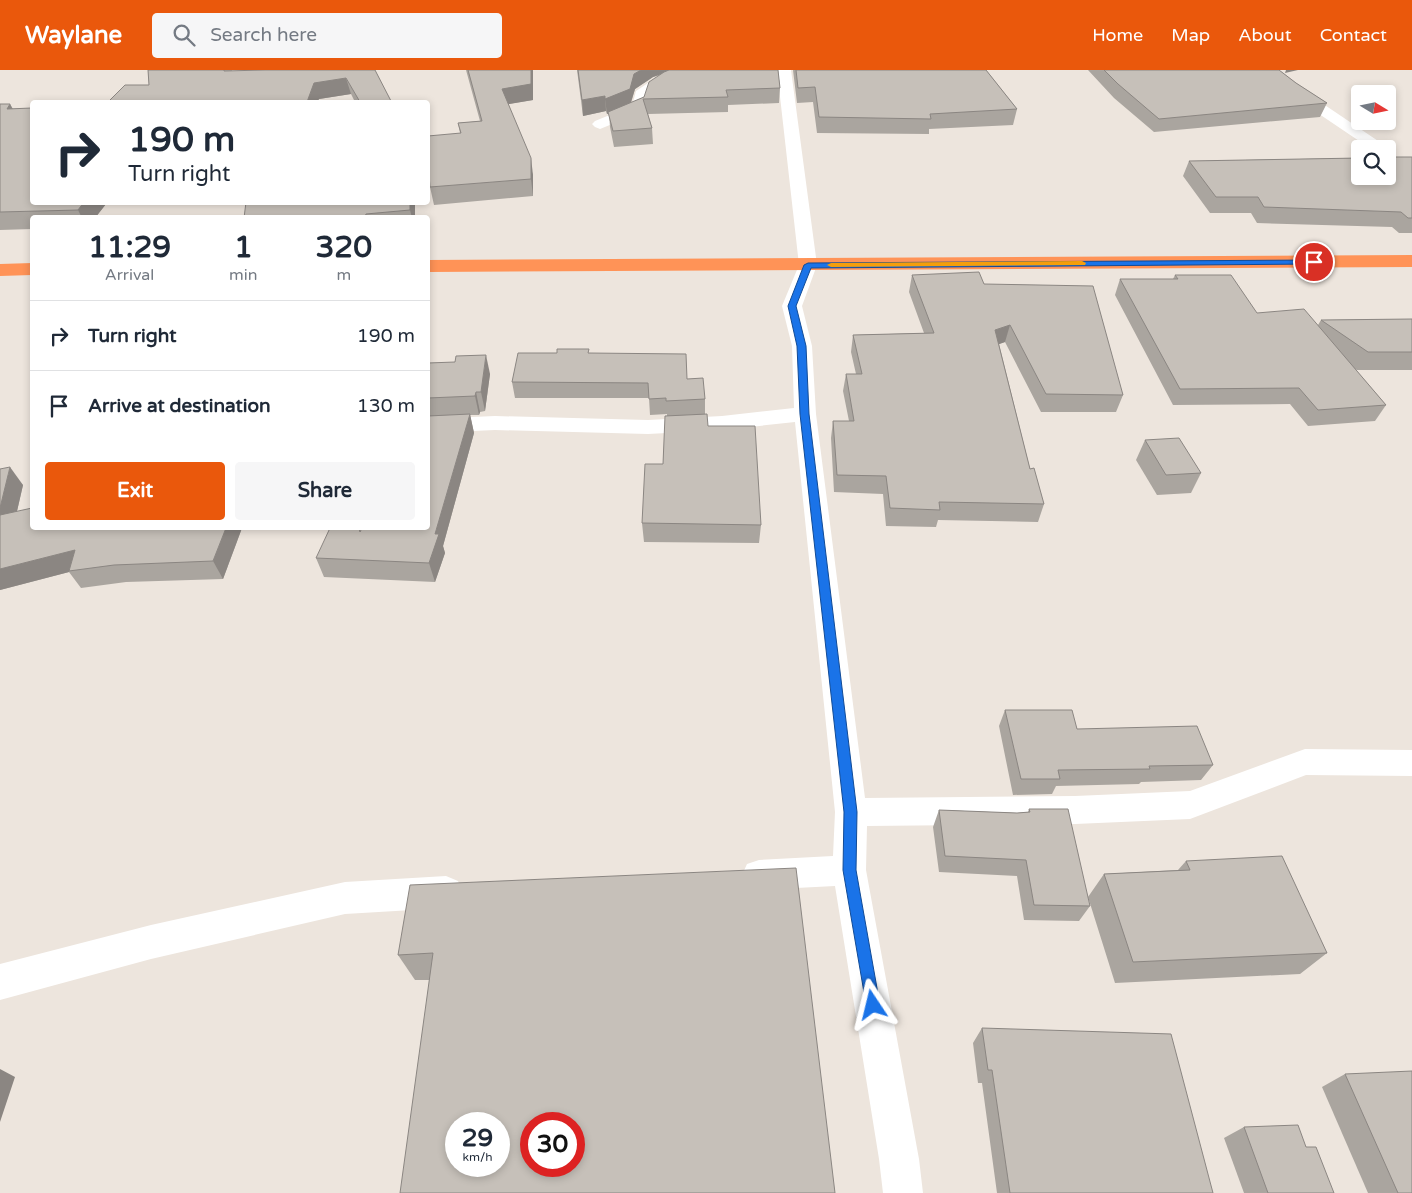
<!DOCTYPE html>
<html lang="en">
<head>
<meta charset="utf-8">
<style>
	:root { --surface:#fff; --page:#f6f6f7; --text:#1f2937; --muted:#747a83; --line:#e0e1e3; --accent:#ea580c }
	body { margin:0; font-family:"Varela Round",sans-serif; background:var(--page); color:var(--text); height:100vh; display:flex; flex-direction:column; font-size:19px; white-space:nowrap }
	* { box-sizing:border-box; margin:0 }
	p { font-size:16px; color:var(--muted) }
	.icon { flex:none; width:28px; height:28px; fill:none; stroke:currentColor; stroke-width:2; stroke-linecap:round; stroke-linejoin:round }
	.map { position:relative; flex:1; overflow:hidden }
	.drawer { position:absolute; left:30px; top:145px; width:400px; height:315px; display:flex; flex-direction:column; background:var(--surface); border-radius:5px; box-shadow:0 2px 8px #0003 }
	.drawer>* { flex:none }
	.banner { position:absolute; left:30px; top:30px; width:400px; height:105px; border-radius:5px; box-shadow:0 2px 8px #0003; background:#fff; color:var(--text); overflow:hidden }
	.needle { width:32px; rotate:100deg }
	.controls { position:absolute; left:1351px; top:15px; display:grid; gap:10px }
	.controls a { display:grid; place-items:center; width:45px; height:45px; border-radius:5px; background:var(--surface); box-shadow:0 2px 8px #0003; font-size:25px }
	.speed { position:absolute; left:445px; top:1042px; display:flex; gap:10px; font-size:25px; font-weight:700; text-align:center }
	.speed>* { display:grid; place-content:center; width:65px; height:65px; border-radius:50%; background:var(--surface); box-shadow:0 2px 8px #0003; line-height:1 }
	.speed small { font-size:12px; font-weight:400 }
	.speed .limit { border:8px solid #d22; background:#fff; color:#111 }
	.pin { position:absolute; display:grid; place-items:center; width:42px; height:42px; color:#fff; margin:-21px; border:2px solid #fff; border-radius:50%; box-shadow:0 1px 5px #0007 }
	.me { position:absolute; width:55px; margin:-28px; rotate:350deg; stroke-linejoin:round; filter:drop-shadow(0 0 4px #0008) }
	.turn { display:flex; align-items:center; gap:18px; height:105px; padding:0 15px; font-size:22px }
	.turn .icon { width:65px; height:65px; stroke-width:2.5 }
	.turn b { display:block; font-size:35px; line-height:42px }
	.eta { display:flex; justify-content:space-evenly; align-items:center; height:85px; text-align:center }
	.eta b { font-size:30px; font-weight:800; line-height:35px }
	.action { display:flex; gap:10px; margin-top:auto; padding:10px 15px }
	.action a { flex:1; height:58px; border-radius:5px; background:var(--accent); color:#fff; font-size:20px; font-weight:800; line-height:58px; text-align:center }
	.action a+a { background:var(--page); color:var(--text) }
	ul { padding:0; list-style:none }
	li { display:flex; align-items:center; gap:15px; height:70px; padding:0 15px; border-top:1px solid var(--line) }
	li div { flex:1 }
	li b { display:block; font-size:19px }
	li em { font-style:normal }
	header { display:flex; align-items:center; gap:30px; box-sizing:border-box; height:70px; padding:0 25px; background:var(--accent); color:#fff }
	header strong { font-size:24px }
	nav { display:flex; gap:28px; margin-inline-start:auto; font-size:18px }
	.search { width:350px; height:45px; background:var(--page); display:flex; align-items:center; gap:12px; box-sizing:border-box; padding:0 18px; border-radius:5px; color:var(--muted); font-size:19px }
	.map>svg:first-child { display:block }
</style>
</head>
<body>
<header>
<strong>Waylane</strong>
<div class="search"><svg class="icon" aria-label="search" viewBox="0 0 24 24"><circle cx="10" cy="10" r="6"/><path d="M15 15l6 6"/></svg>Search here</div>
<nav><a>Home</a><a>Map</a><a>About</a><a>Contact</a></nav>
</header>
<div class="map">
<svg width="1412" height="1123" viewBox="0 0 1412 1123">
	<rect width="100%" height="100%" fill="#ede5dd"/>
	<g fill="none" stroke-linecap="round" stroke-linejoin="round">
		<g fill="#fff" fill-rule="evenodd">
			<polygon points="678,0 698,0 696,3 664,15 648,26 644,41 600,59 595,57 592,54 595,51 632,36 636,21 654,9"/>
			<polygon points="777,0 791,0 817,195 802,236 812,276 816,344 865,728 1075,726 1190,721 1305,679 1412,680 1412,706 1306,705 1190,749 1075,754 867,756 866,800 919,1089 923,1123 883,1123 879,1089 835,816 759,820 747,816 742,805 747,794 759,790 833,786 835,742 795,352 722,360 648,364 495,360 428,363 428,349 495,346 648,350 722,346 794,338 792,276 782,236 799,195"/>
			<polygon points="1264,0 1279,0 1301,19 1390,79 1388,82 1388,79 1371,79 1291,25"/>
			<polygon points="446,806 458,811 463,822 458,833 446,838 345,844 151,889 0,930 0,894 151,855 345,812"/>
		</g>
		<g fill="#ff9357" fill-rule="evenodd">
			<polygon points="1412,185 1412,197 428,202 428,190"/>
			<polygon points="32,193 32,205 0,206 0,194"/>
		</g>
	</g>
	<g fill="#aaa59f" fill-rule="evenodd">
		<polygon points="148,0 232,0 232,1 375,0 391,32 355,32 351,24 319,29 317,32 108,32 149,15"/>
		<polygon points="466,0 533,0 533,30 508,34 533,105 533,126 434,135 430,117 460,63 458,53 480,51"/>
		<path d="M577,0H778L780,18L779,33L728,35V42L648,44L652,58L653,74L614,77L610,57L609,43L607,44L606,41L583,46ZM660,5L644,27L631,33L635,19L653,7Z"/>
		<polygon points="793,0 986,0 1017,39 1013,55 929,59 929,64 817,63 813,32 797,33"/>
		<polygon points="1088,0 1279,0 1296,13 1327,33 1320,47 1154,62 1114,28"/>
		<polygon points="0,34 10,34 13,39 32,132 122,132 121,134 106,134 95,148 32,148 32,159 0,160"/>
		<polygon points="1412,87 1412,163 1399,163 1392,157 1257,153 1251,143 1210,143 1183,106 1189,91"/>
		<polygon points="415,132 415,148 244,148"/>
		<polygon points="912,205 984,214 1123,325 1116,342 1041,342 1005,272 999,274 1030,399 1044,434 1038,452 938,450 936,457 886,456 883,424 834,422 831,368 833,351 849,351 843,321 846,304 856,304 851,282 853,265 924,263 909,222"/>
		<polygon points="1175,205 1257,243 1318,255 1321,250 1412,249 1412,300 1357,300 1355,299 1386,335 1375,351 1308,356 1290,334 1173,335 1115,225 1120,209 1173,209"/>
		<polygon points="590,283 687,309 705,329 705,344 708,356 761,455 759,473 644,472 642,453 663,394 667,346 667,344 650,345 649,328 515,328 512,312"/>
		<polygon points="428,293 490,304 485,341 480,342 479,345 470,345 474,363 443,476 445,483 435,512 324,507 316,488 428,458"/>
		<polygon points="1145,370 1201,403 1191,423 1157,425 1136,390"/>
		<polygon points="0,399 23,415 17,441 32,458 242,458 223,509 126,512 81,518 69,502 0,520"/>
		<polygon points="1005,640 1077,659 1213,695 1201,710 1141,712 1139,714 1056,716 1052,724 1013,725 999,656"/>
		<polygon points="1029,739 1090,836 1079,851 1024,850 1017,806 939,802 933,757 939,740 1017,743 1028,742"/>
		<polygon points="1186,791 1327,883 1300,904 1115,913 1088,827 1104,804 1178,800"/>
		<polygon points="796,798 430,910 415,910 398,885"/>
		<polygon points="982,958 1213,1123 997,1123 982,1013 978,1013 973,973"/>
		<polygon points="1345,1004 1412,1123 1368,1123 1322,1017"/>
		<polygon points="1244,1057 1306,1077 1334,1123 1244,1123 1224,1068"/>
	</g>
	<g fill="#8b8682">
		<polygon points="531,0 533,0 533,30 504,35 502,19"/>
		<polygon points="641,0 673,0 653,7 635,19 630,35 607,44 605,29 634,4"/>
		<polygon points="1286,0 1298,0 1285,3"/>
		<polygon points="346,8 351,24 319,29 317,32 307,32 314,13"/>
		<polygon points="605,26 606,41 583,46 582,30"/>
		<polygon points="10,34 18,50 7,39"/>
		<polygon points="531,88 533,105 533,126 531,109"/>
		<polygon points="84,132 106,132 106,134 95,148 82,148 78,140"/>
		<polygon points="410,132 415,132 415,148 412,148 410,140"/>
		<polygon points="1010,255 1005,272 991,277 995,260"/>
		<polygon points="486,285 490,304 485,341 481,322"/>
		<polygon points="476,322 480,342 479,345 475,326"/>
		<polygon points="470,344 474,363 443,476 445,483 435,512 429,493 435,464"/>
		<polygon points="10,397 23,415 12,463 0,448 0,438"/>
		<polygon points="226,458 242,458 223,509 213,491"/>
		<polygon points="75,480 69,501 69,502 0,520 0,499"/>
		<polygon points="0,999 15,1007 0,1052"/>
	</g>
	<g fill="#c6c0b9" stroke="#8b8682" fill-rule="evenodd">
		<polygon points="148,0 224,0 224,1 265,0 375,0 391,31 388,32 360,32 346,8 314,13 307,32 108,32 125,15 149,15"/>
		<polygon points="468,0 531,0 531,14 502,19 531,88 531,109 430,117 428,93 428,66 461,63 458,53 482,51"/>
		<polygon points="578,0 641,0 634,4 630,19 605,29 605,26 582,30"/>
		<polygon points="669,0 778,0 780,18 726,20 728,27 643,29 652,58 613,61 608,42 644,27 649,12 664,2"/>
		<polygon points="796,0 986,0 1017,39 930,44 931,49 819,47 815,17 798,18"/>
		<polygon points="1104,0 1279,0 1296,13 1327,33 1159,49 1118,14"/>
		<polygon points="0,34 10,34 7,39 32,38 32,132 84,132 78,140 0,142"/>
		<polygon points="1388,87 1412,87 1412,148 1408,148 1401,142 1264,137 1258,127 1216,127 1189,91 1360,88 1360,106 1388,106"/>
		<polygon points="246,132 410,132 410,140 366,144 365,147 244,148"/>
		<polygon points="979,202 984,214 1093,216 1123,325 1046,324 1010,255 995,260 1030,399 1034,398 1044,434 939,432 940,440 890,438 886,406 837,405 833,351 854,351 846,304 862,304 853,265 934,263 912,205"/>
		<polygon points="1175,205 1231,205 1257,243 1304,239 1386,335 1318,340 1299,318 1180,319 1120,209 1178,209"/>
		<polygon points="1412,249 1412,282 1368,282 1321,250"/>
		<polygon points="557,279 589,279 588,283 686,284 687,309 703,308 705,329 666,331 666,328 649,329 648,313 512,312 518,283 557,283"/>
		<polygon points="486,285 481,322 476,322 475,326 428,328 428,293 455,292 456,286"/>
		<polygon points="470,344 435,464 439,464 429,493 316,488 330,458 359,458 360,462 362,458 428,458 428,346"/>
		<polygon points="707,344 708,356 755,356 761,455 642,453 645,394 663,394 665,346"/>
		<polygon points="1179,368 1201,403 1166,405 1145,370"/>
		<polygon points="10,397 0,438 0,399"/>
		<polygon points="32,438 32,458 226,458 213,491 114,495 69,501 75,480 0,499 0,445"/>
		<polygon points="1005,640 1072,640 1077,659 1197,656 1213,695 1149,696 1150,699 1058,700 1060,709 1021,709"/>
		<polygon points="1029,739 1068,739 1090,836 1034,835 1026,790 945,786 939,740 1017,743 1030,742"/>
		<polygon points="1282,786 1327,883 1133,892 1104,804 1190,800 1186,791"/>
		<path d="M796,798L835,1123H400L433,883L398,885L410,815ZM456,1054H499V1096H456ZM531,1054H574V1096H531Z"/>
		<polygon points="982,958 1171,964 1213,1123 1010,1123 992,1000 988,1000"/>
		<polygon points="1412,1001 1412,1123 1398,1123 1345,1004"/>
		<polygon points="1298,1055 1306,1077 1316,1077 1334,1123 1268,1123 1244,1057"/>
	</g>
	<polygon fill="#1a73e8" stroke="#114b97" points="1314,190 1317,190 1317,194 811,198 796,236 806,276 809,344 857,742 856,800 880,935 878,940 873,943 867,940 843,800 844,742 800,344 797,276 788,236 804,195 808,193"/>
	<polygon fill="#f59e0b" points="1082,191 1086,193 1085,195 831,197 827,195 831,193"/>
</svg>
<div class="controls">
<a><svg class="needle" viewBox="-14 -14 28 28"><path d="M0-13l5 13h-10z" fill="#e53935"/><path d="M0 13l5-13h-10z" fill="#747a83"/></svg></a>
<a><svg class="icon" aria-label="search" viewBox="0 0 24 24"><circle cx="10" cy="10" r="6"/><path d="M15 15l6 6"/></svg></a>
</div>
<div class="speed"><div>29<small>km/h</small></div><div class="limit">30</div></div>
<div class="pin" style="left:1314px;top:192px;background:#d93025"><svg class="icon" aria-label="arrive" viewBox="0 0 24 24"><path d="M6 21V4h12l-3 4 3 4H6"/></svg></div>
<svg class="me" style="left:873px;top:935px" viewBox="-20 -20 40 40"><path d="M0-17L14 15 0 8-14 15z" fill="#1a73e8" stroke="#fff" stroke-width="4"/></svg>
<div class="banner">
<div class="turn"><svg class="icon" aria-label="right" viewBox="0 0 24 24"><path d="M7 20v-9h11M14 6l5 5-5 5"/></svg><div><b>190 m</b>Turn right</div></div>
</div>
<section class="drawer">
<div class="eta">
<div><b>11:29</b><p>Arrival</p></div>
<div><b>1</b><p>min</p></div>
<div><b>320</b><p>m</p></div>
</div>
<ul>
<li><svg class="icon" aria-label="right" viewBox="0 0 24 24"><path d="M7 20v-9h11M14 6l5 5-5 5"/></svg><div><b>Turn right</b></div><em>190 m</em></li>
<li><svg class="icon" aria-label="arrive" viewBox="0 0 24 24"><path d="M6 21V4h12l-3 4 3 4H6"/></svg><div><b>Arrive at destination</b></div><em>130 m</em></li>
</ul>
<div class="action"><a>Exit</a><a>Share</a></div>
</section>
</div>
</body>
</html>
